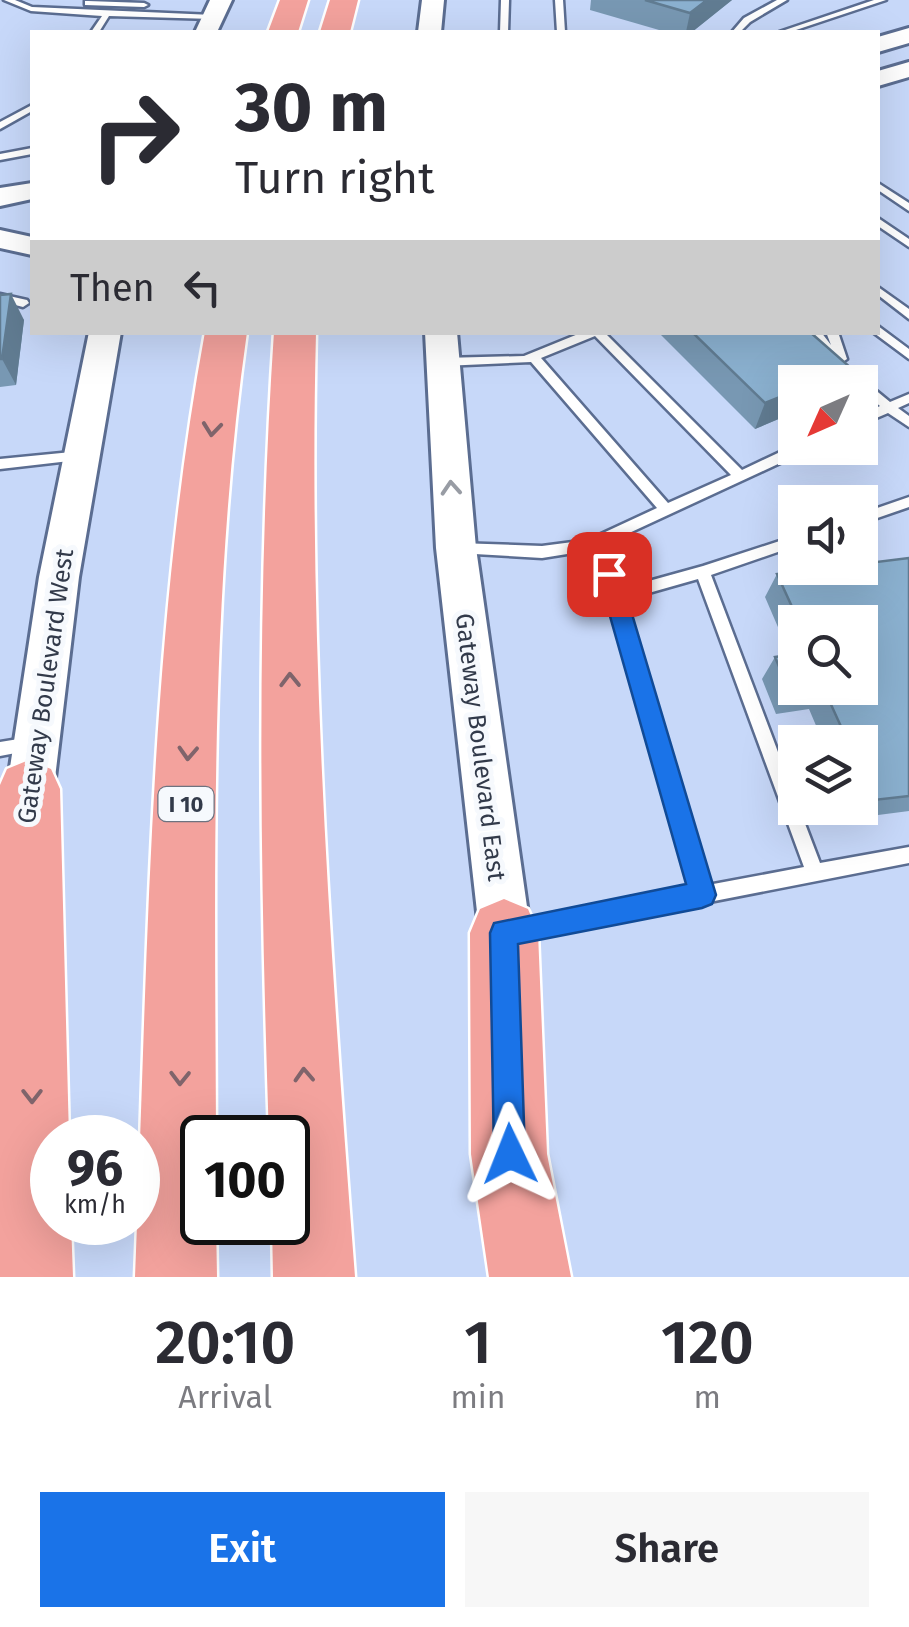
<!DOCTYPE html>
<html lang="en">
<head>
<meta charset="utf-8">
<style>
	:root { --surface:#fff; --page:#f7f7f7; --text:#2b2b33; --muted:#7c7c81; --accent:#1a73e8 }
	body { margin:0; font-family:"Fira Sans",sans-serif; background:var(--page); color:var(--text); height:100vh; display:flex; flex-direction:column; font-size:38px; white-space:nowrap }
	* { box-sizing:border-box; margin:0 }
	p { font-size:32px; color:var(--muted) }
	.icon { flex:none; width:55px; height:55px; fill:none; stroke:currentColor; stroke-width:2; stroke-linecap:round; stroke-linejoin:round }
	.map { position:relative; height:1277px; overflow:hidden }
	.details { display:flex; flex-direction:column; background:var(--surface); flex:1 }
	.details>* { flex:none }
	.guide { position:absolute; left:30px; top:30px; width:850px; height:305px; border-radius:0px; box-shadow:0 10px 40px #0002; background:#fff; color:var(--text); overflow:hidden }
	.needle { width:65px; rotate:225deg }
	.fabs { position:absolute; left:778px; top:365px; display:grid; gap:20px }
	.fabs a { display:grid; place-items:center; width:100px; height:100px; border-radius:0px; background:var(--surface); box-shadow:0 10px 40px #0002; font-size:50px }
	.speed { position:absolute; left:30px; top:1115px; display:flex; gap:20px; font-size:50px; font-weight:700; text-align:center }
	.speed>* { display:grid; place-content:center; width:130px; height:130px; border-radius:50%; background:var(--surface); box-shadow:0 10px 40px #0002; line-height:1 }
	.speed small { font-size:25px; font-weight:400 }
	.speed .limit { border:5px solid #111; border-radius:15px; background:#fff; color:#111 }
	.pin { position:absolute; display:grid; place-items:center; width:85px; height:85px; color:#fff; margin:-42px; border-radius:20px; box-shadow:0 5px 15px #0006 }
	.me { position:absolute; width:110px; margin:-55px; rotate:358deg; stroke-linejoin:round; filter:drop-shadow(0 0 8px #0008) }
	.turn { display:flex; align-items:center; gap:35px; height:210px; padding:0 40px; font-size:45px }
	.turn .icon { width:130px; height:130px; stroke-width:2.5 }
	.turn b { display:block; font-size:70px; line-height:85px }
	.then { display:flex; align-items:center; height:95px; padding:0 40px; background:#0003; gap:20px; font-size:38px }
	.eta { display:flex; justify-content:space-evenly; align-items:center; height:170px; text-align:center }
	.eta b { font-size:60px; font-weight:600; line-height:70px }
	.button { display:flex; gap:20px; margin-top:auto; padding:20px 40px }
	.button a { flex:1; height:115px; border-radius:0px; background:var(--accent); color:#fff; font-size:40px; font-weight:600; line-height:115px; text-align:center }
	.button a+a { background:var(--page); color:var(--text) }
	.map>svg:first-child { display:block }
</style>
</head>
<body>
<div class="map">
<svg width="909" height="1277" viewBox="0 0 909 1277">
	<rect width="100%" height="100%" fill="#c7d8f9"/>
	<g fill="none" stroke-linecap="round" stroke-linejoin="round">
		<defs>
			<g id="service">
				<polygon points="4,0 15,0 32,7 213,15 217,17 213,19 109,16 99,32 91,32 102,16 31,11"/>
				<polygon points="501,0 509,0 508,32 500,32"/>
				<polygon points="555,0 563,0 565,32 557,32"/>
				<polygon points="777,0 787,0 750,22 740,32 732,32 744,18"/>
				<polygon points="874,0 886,0 790,32 779,32"/>
				<polygon points="88,1 144,3 148,5 144,7 85,5 85,1"/>
				<polygon points="32,105 32,111 0,129 0,122"/>
				<polygon points="32,148 32,154 0,160 0,154"/>
				<polygon points="878,183 909,203 909,211 878,190"/>
				<polygon points="878,218 909,239 909,247 878,226"/>
				<polygon points="878,287 909,309 909,319 878,295"/>
				<polygon points="0,294 27,300 29,303 23,307 0,301"/>
				<polygon points="878,326 909,349 909,359 874,333 878,332"/>
				<path d="M583,332H604L742,470L795,445V448H807L806,451L599,547L614,570L620,589L703,566L795,536V546L711,575L795,797V808H799L820,863L909,847V863L515,940L509,937L506,931L509,925L515,922L691,888L602,575L586,551L542,558L457,553L450,548L457,543L542,546L588,540L657,508L531,362L443,366L437,362L443,358L524,356ZM595,336L731,475L668,503L541,358ZM698,579L804,867L708,885L624,600Z"/>
				<polygon points="809,332 821,332 831,345 826,332 838,332 847,359 841,363 835,362 862,379 890,402 909,394 909,403 898,408 909,416 909,427 888,413 860,425 860,416 880,406 860,390 860,382 850,382 828,368 826,365 831,361"/>
				<polygon points="82,451 88,456 87,459 0,469 0,459"/>
				<polygon points="909,497 909,507 860,524 860,514"/>
				<polygon points="31,737 37,739 39,744 37,749 0,756 0,742"/>
			</g>
			<g id="secondary">
				<polygon points="210,0 232,0 217,32 195,32"/>
				<polygon points="422,0 444,0 441,32 418,32"/>
				<polygon points="909,28 909,43 878,52 878,37"/>
				<polygon points="909,62 909,77 878,86 878,71"/>
				<polygon points="32,183 32,199 0,206 0,188"/>
				<polygon points="0,230 32,237 32,255 0,248"/>
				<polygon points="89,332 121,332 79,577 50,820 43,836 26,843 9,836 2,820 39,577"/>
				<polygon points="425,332 457,332 476,548 534,956 527,975 508,982 489,975 482,956 436,548"/>
			</g>
			<g id="motorway">
				<polygon points="280,0 308,0 298,32 268,32"/>
				<polygon points="330,0 358,0 350,32 320,32"/>
				<path d="M205,332H247C209,598 215,870 216,1138H202V1222H216L217,1277H135C148,964 148,641 205,332Z"/>
				<path d="M274,332H316C308,648 331,962 355,1277H273L272,1222H288V1138H269C260,869 256,601 274,332Z"/>
				<polygon points="29,760 51,769 60,789 69,1138 52,1138 52,1222 71,1222 73,1277 0,1277 0,785 7,769"/>
				<polygon points="504,899 528,909 538,933 547,1154 571,1277 489,1277 471,1154 470,933 480,909"/>
			</g>
		</defs>
		<use href="#service" stroke="#5b6d91" stroke-width="5"/>
		<use href="#secondary" stroke="#5b6d91" stroke-width="6"/>
		<use href="#motorway" stroke="#fff" stroke-width="5"/>
		<use href="#service" fill="#fff" fill-rule="evenodd"/>
		<use href="#secondary" fill="#fff" fill-rule="evenodd"/>
		<use href="#motorway" fill="#f3a29d" fill-rule="evenodd"/>
	</g>
	<g fill="#7898b3" fill-rule="evenodd">
		<polygon points="591,0 732,0 692,32 666,32 590,10"/>
		<polygon points="0,295 24,320 16,385 0,387"/>
		<polygon points="658,332 810,332 795,382 795,412 755,429"/>
		<path d="M909,558V811L855,818L851,808H860V742H823L809,709L776,714L762,679L775,657L790,655L765,597L777,574ZM795,622H860L795,688Z"/>
	</g>
	<g fill="#617c92">
		<polygon points="707,0 732,0 692,32 686,32 690,13"/>
		<polygon points="11,294 24,320 16,385 2,359"/>
		<polygon points="851,368 844,382 815,382"/>
		<polygon points="795,391 795,412 755,429 765,403"/>
	</g>
	<g fill="#8bb1d0" stroke="#617c92" stroke-width="2.5">
		<polygon points="645,0 707,0 690,13"/>
		<polygon points="11,294 2,359 0,359 0,295"/>
		<polygon points="692,332 810,332 851,368 815,382 795,382 795,391 765,403"/>
		<polygon points="909,558 909,796 874,800 860,770 860,742 848,742 824,689 790,693 775,657 795,654 795,688 860,688 860,622 799,622 777,574 828,568 860,568 860,564"/>
	</g>
	<defs><path id="oneway-chevron" d="M-2-3.5L2.5 0L-2 3.5" fill="none" stroke-width="1.6" stroke-linecap="round" stroke-linejoin="round" transform="scale(2.5)"/></defs>
	<g stroke="#7f646b">
		<use href="#oneway-chevron" transform="translate(212 429) rotate(96)"/>
		<use href="#oneway-chevron" transform="translate(290 680) rotate(-91)"/>
		<use href="#oneway-chevron" transform="translate(188 753) rotate(93)"/>
		<use href="#oneway-chevron" transform="translate(304 1075) rotate(-93)"/>
		<use href="#oneway-chevron" transform="translate(180 1078) rotate(91)"/>
		<use href="#oneway-chevron" transform="translate(32 1096) rotate(90)"/>
	</g>
	<use stroke="#989ca4" href="#oneway-chevron" transform="translate(451 488) rotate(-94)"/>
	<polygon fill="#1a73e8" stroke="#114b97" stroke-width="2.5" points="609,565 620,574 716,895 712,904 702,908 518,944 525,1154 521,1165 510,1170 498,1165 494,1154 490,933 494,923 686,884 598,574"/>
	<g text-anchor="middle" stroke-width="10" stroke-linejoin="round" paint-order="stroke">
		<rect fill="#f6f9fd" stroke="#6d7380" stroke-width="2.5" x="158.5" y="787" width="55" height="34" rx="8"/>
		<g font-size="22" font-weight="bold" fill="#323a4a">
			<text x="186" y="812">I 10</text>
		</g>
		<g font-size="25" fill="#323a4a" stroke="#f6f9fd">
			<text transform="translate(45 686) rotate(-82)" y="9">Gateway Boulevard West</text>
			<text transform="translate(481 747) rotate(83)" y="9">Gateway Boulevard East</text>
		</g>
	</g>
</svg>
<div class="fabs">
<a><svg class="needle" viewBox="-14 -14 28 28"><path d="M0-13l5 13h-10z" fill="#e53935"/><path d="M0 13l5-13h-10z" fill="#7c7c81"/></svg></a>
<a><svg class="icon" aria-label="sound" viewBox="0 0 24 24"><path d="M4 9h4l5-4v14l-5-4H4zM17 9q2 3 0 6"/></svg></a>
<a><svg class="icon" aria-label="search" viewBox="0 0 24 24"><circle cx="10" cy="10" r="6"/><path d="M15 15l6 6"/></svg></a>
<a><svg class="icon" aria-label="layers" viewBox="0 0 24 24"><path d="M12 4l9 5-9 5-9-5zM3 14l9 5 9-5"/></svg></a>
</div>
<div class="speed"><div>96<small>km/h</small></div><div class="limit">100</div></div>
<div class="pin" style="left:609px;top:574px;background:#d93025"><svg class="icon" aria-label="arrive" viewBox="0 0 24 24"><path d="M6 21V4h12l-3 4 3 4H6"/></svg></div>
<svg class="me" style="left:510px;top:1154px" viewBox="-20 -20 40 40"><path d="M0-17L14 15 0 8-14 15z" fill="#1a73e8" stroke="#fff" stroke-width="4"/></svg>
<div class="guide">
<div class="turn"><svg class="icon" aria-label="right" viewBox="0 0 24 24"><path d="M7 20v-9h11M14 6l5 5-5 5"/></svg><div><b>30 m</b>Turn right</div></div>
<div class="then">Then<svg class="icon" aria-label="left" viewBox="0 0 24 24"><path d="M17 20v-9H6M10 6l-5 5 5 5"/></svg></div>
</div>
</div>
<section class="details">
<div class="eta">
<div><b>20:10</b><p>Arrival</p></div>
<div><b>1</b><p>min</p></div>
<div><b>120</b><p>m</p></div>
</div>
<div class="button"><a>Exit</a><a>Share</a></div>
</section>
</body>
</html>
